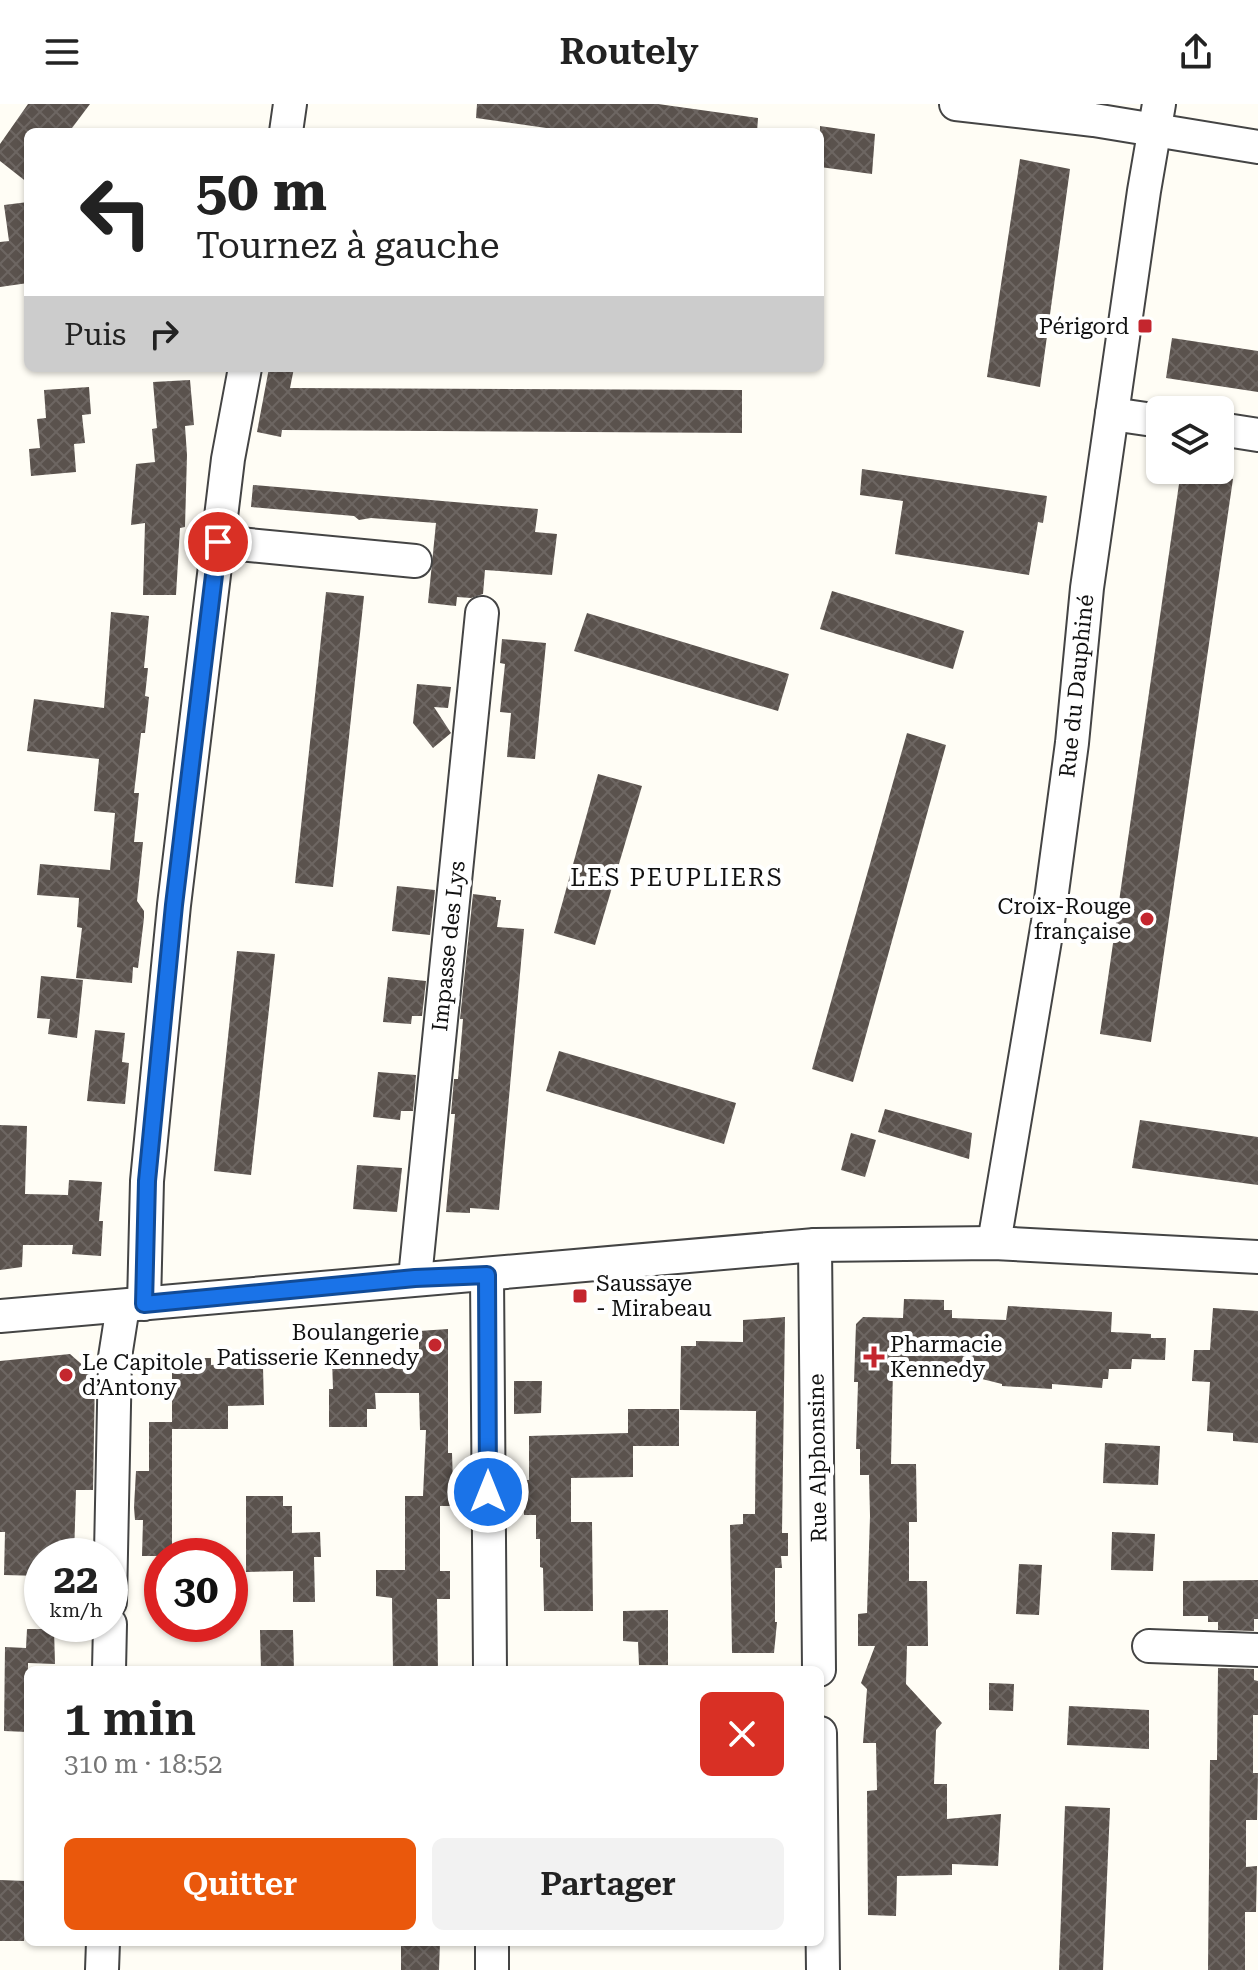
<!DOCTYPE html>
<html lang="fr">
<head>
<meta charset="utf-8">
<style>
	:root { --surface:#fff; --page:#f2f2f2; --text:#222; --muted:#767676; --accent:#ea580c }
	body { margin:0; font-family:"Roboto Serif",serif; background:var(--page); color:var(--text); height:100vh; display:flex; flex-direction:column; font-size:30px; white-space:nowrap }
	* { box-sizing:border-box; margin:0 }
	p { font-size:26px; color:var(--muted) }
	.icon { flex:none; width:44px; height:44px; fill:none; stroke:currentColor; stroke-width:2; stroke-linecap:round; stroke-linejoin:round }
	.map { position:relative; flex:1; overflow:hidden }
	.side { position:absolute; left:24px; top:1562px; width:800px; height:280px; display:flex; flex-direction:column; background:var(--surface); border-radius:12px; box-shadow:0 2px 6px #0004 }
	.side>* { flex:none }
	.guide { position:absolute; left:24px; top:24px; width:800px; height:244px; border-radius:12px; box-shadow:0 2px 6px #0004; background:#fff; color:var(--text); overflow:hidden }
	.tools { position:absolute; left:1146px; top:292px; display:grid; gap:16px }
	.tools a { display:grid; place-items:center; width:88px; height:88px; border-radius:12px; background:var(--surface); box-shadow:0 2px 6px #0004; font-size:40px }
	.speed { position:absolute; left:24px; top:1434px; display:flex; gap:16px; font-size:40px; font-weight:700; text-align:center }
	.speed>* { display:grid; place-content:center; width:104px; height:104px; border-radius:50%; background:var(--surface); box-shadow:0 2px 6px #0004; line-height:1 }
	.speed small { font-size:20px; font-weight:400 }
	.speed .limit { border:12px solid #d22; background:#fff; color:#111 }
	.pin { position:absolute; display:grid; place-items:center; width:68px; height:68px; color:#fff; margin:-34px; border:4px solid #fff; border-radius:50%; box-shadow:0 2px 8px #0007 }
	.me { position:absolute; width:88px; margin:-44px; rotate:0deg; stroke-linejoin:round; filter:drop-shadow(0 0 6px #0008) }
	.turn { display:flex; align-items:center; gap:28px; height:168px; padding:0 40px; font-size:36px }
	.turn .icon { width:104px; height:104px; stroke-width:2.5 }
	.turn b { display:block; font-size:56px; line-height:68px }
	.then { display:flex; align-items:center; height:76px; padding:0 40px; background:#0003; gap:16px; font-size:30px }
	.round { display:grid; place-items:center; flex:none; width:84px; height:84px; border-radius:12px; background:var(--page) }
	.headline { display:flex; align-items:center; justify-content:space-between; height:136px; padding:0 40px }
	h1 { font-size:48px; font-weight:600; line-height:60px }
	.cta { display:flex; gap:16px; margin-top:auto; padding:16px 40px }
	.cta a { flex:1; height:92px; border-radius:12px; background:var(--accent); color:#fff; font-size:32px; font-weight:600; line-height:92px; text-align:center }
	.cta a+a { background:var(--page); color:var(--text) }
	header { display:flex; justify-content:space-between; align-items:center; height:104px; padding:0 40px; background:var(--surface); font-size:36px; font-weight:600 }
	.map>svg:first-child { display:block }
</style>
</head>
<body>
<header><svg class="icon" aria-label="menu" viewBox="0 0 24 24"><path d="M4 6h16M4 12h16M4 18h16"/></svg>Routely<svg class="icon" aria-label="share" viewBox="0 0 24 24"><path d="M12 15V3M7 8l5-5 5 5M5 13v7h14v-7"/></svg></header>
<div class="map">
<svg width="1258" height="1866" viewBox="0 0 1258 1866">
	<defs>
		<pattern id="building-cross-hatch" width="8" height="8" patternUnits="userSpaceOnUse" patternTransform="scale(2)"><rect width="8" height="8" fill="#5a524d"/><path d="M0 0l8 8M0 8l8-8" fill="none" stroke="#6d6662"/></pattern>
	</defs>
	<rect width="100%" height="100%" fill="#fffdf5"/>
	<g fill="url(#building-cross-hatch)">
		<polygon points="28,0 90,0 69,28 28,28 28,79 0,57 0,40"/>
		<polygon points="477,0 658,0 758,14 757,28 574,28 476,14"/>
		<polygon points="820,22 875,30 872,70 820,63"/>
		<polygon points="1020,55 1070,65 1040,283 987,273"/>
		<polygon points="28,98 28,179 0,183 0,138 9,137 4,101"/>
		<polygon points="1172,234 1258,247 1258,288 1166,274"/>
		<polygon points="269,264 294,264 290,284 742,286 742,329 282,326 281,333 257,328"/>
		<polygon points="190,276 194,321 185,322 187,351 185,423 180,424 176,491 143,491 145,419 131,421 136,360 155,358 152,325 157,324 153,278"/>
		<polygon points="89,283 91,310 82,311 85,339 74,340 76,368 31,372 29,345 40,344 37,315 46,314 44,286"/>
		<polygon points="862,365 1047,392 1043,419 1038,418 1029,471 895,450 903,397 860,391"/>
		<polygon points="1181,366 1233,375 1151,938 1100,930"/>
		<polygon points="253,381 538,405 535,428 557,430 552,471 485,466 483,490 471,494 457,493 456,502 428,499 436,419 371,414 359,416 354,412 251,403"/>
		<polygon points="832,487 964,527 953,565 820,525"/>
		<polygon points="326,488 364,492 333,783 295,779"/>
		<polygon points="111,508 149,512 144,564 148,564 145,592 149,593 145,629 141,629 134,689 139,689 134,738 143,738 137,797 144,807 144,814 138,864 133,863 132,879 76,874 82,824 77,823 79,794 37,791 40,760 110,766 115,709 94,707 99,655 27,647 34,595 104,604"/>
		<polygon points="587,509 789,570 778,607 574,547"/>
		<polygon points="502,535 546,539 535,655 507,653 511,609 500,608 505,560 500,559"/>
		<polygon points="417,580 451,583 448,604 434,603 451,629 433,644 413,619"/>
		<polygon points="907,629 946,641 853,978 812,965"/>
		<polygon points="598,670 642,682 595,841 554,829"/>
		<polygon points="397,782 435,786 430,831 392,827"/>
		<polygon points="473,790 496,793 496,796 501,796 497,823 524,825 499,1106 470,1104 470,1109 446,1108 455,1010 451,1010 454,975 458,975 463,915 460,915"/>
		<polygon points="237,847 275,850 251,1071 214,1067"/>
		<polygon points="41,872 83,876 77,934 48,930 50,915 37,914"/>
		<polygon points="388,873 426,877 422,912 412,912 411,920 383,918"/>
		<polygon points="95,926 125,929 122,958 129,959 125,1000 87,997"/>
		<polygon points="559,947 736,999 724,1040 546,987"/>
		<polygon points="378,968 416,971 413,1007 401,1007 400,1016 373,1013"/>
		<polygon points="885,1005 972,1029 969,1055 878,1028"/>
		<polygon points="1140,1016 1258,1033 1258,1081 1132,1064"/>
		<polygon points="0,1021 27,1022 25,1090 68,1091 69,1076 102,1078 99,1117 103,1117 101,1152 72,1150 73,1141 23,1141 22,1163 0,1166"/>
		<polygon points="851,1029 876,1036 865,1073 841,1066"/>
		<polygon points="357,1061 402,1064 397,1108 353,1105"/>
		<polygon points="904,1195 944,1196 944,1206 952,1206 952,1214 1006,1216 1008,1202 1112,1208 1111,1228 1151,1230 1151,1234 1166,1234 1165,1256 1132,1255 1131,1265 1109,1265 1108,1275 1103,1275 1102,1284 1052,1280 1052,1285 1002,1282 1002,1280 982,1275 949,1273 949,1268 893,1265 891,1360 916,1360 917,1418 909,1418 909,1477 927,1477 928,1542 907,1542 906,1580 942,1619 936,1626 934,1680 947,1680 947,1715 1001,1710 998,1762 952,1760 952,1771 897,1772 896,1812 868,1811 867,1687 877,1686 876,1639 863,1639 867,1585 861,1579 875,1542 858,1542 858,1510 867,1509 870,1412 869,1371 860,1371 860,1345 856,1345 858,1278 854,1278 856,1220 863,1213 903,1214"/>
		<polygon points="1213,1204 1258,1207 1258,1339 1233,1337 1233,1329 1207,1327 1210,1278 1192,1277 1194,1246 1210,1246"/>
		<polygon points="785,1213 782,1429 788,1429 788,1452 781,1452 782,1464 775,1464 775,1518 777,1518 774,1549 732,1549 730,1421 743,1420 743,1410 755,1410 756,1307 680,1306 681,1242 696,1242 696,1237 743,1238 743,1216"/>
		<polygon points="448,1225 448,1349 452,1349 453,1380 450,1380 450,1402 440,1402 440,1467 450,1467 450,1495 437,1495 438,1566 393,1566 392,1494 376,1492 376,1466 405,1466 405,1392 423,1392 426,1326 420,1326 419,1289 375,1289 376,1305 367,1305 367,1323 329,1323 329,1285 333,1285 332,1255 419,1251 419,1227"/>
		<polygon points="70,1250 95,1272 93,1386 76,1386 74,1452 42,1452 42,1472 4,1471 5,1428 0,1428 0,1257"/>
		<polygon points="172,1254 211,1254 211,1261 227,1260 227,1263 263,1263 264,1301 228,1302 228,1325 172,1325 172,1452 142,1452 143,1416 135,1416 134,1403 136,1367 149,1367 149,1318 172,1318"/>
		<polygon points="514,1277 542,1277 541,1309 514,1310"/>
		<polygon points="628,1305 679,1305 679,1342 633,1342 633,1373 571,1374 571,1418 592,1418 593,1507 544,1507 543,1464 540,1463 540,1435 536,1435 536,1411 524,1411 523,1376 529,1376 529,1332 628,1329"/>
		<polygon points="1105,1339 1160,1342 1158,1381 1103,1379"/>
		<polygon points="246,1392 283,1392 283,1402 292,1402 292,1429 320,1428 321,1453 314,1453 315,1498 293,1498 293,1467 246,1468"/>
		<polygon points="1112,1428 1155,1430 1153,1467 1111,1466"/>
		<polygon points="1019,1460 1042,1461 1039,1511 1016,1510"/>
		<polygon points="1258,1476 1258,1515 1254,1515 1254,1527 1218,1526 1218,1518 1208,1518 1208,1512 1183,1512 1183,1477"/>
		<polygon points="668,1506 668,1561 639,1561 638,1538 623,1537 623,1507"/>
		<polygon points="27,1525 54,1525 55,1560 28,1559 28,1628 4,1627 5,1543 26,1544"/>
		<polygon points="260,1526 293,1526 294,1566 261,1566"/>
		<polygon points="1218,1564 1254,1565 1254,1576 1258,1577 1258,1611 1253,1611 1253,1669 1258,1669 1257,1716 1246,1716 1246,1763 1257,1762 1256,1808 1245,1808 1245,1866 1208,1866 1210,1656 1217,1656"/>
		<polygon points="989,1579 1014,1580 1013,1607 989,1606"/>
		<polygon points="1069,1602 1149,1606 1149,1645 1067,1641"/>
		<polygon points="1065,1702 1110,1704 1103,1866 1059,1866"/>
		<polygon points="0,1776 26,1777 24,1837 0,1837"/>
		<polygon points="401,1838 440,1838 439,1866 401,1866"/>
	</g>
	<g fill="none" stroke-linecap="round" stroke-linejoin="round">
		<defs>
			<g id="minor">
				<polyline points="956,0 1094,16 1258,43"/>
				<polyline points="286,28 290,0"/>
				<polyline points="1112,310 1160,317"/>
				<polyline points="1220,325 1258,331"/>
				<polyline points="218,438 415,457"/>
				<polyline points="994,1139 1048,818 1072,639 1087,484 1144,87 1159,0"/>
				<polyline points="815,1141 819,1566"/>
				<polyline points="487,1171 490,1566"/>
				<polyline points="415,1174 482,509"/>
				<polyline points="144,1200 147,1077 174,801 228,355 245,264"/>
				<polyline points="0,1212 815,1141 994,1139 1258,1153"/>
				<polyline points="110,1498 115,1253 123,1202"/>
				<polyline points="1149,1542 1258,1546"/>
				<polyline points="109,1566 110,1520"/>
				<polyline points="820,1629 823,1866"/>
				<polyline points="492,1838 492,1866"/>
				<polyline points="102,1866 103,1838"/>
			</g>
		</defs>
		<use href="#minor" stroke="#444" stroke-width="36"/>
		<use href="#minor" stroke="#fff" stroke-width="32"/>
	</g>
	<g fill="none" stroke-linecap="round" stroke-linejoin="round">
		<defs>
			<polyline id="route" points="218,438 174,801 147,1077 144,1200 415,1174 487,1171 488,1388"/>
		</defs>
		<use href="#route" stroke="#114b97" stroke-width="20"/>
		<use href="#route" stroke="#1a73e8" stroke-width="14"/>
	</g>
	<g fill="#c4262e" stroke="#fff" stroke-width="3">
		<rect x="1137" y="214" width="16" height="16" rx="4"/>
		<circle cx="1147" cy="815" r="8"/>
		<rect x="572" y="1184" width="16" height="16" rx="4"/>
		<circle cx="435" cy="1241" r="8"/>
		<path d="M870 1241h8v8h8v8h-8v8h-8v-8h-8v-8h8z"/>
		<circle cx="66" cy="1271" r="8"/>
	</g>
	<g text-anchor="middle" stroke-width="8" stroke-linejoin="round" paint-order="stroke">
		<g font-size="22" fill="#111" stroke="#fff" text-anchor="end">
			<text x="1129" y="230">Périgord</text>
			<text x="1131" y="810">Croix-Rouge<tspan x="1131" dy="25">française</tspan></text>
			<text x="596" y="1187" text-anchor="start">Saussaye<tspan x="596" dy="25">- Mirabeau</tspan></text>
			<text x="419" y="1236">Boulangerie<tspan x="419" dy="25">Patisserie Kennedy</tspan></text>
			<text x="890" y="1248" text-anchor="start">Pharmacie<tspan x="890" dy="25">Kennedy</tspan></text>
			<text x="82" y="1266" text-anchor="start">Le Capitole<tspan x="82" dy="25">d’Antony</tspan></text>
		</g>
		<g font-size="22" fill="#111" stroke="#fff">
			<text transform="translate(1076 582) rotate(-84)" y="8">Rue du Dauphiné</text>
			<text transform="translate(448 842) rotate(-84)" y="8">Impasse des Lys</text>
			<text transform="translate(817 1354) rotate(-91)" y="8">Rue Alphonsine</text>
		</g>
		<g font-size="24" letter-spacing="2" fill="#111" stroke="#fff">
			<text x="677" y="782">LES PEUPLIERS</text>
		</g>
	</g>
</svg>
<div class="tools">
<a><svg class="icon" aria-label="layers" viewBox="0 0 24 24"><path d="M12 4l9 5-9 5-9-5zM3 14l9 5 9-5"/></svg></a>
</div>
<div class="speed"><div>22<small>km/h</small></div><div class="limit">30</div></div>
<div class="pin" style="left:218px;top:438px;background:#d93025"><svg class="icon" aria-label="arrive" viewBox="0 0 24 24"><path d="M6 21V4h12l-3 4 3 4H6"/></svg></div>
<svg class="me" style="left:488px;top:1388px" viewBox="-20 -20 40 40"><circle r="17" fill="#1a73e8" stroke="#fff" stroke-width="3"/><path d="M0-11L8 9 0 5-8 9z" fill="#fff"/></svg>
<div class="guide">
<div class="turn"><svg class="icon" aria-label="left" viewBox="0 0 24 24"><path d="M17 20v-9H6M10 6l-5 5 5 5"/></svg><div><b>50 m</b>Tournez à gauche</div></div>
<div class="then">Puis<svg class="icon" aria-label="right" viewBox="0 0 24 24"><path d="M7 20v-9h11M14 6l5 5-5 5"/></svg></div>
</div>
<section class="side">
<div class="headline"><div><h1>1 min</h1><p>310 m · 18:52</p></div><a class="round" style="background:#d93025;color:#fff"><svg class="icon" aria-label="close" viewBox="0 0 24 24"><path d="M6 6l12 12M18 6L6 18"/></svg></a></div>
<div class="cta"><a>Quitter</a><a>Partager</a></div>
</section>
</div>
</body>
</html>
